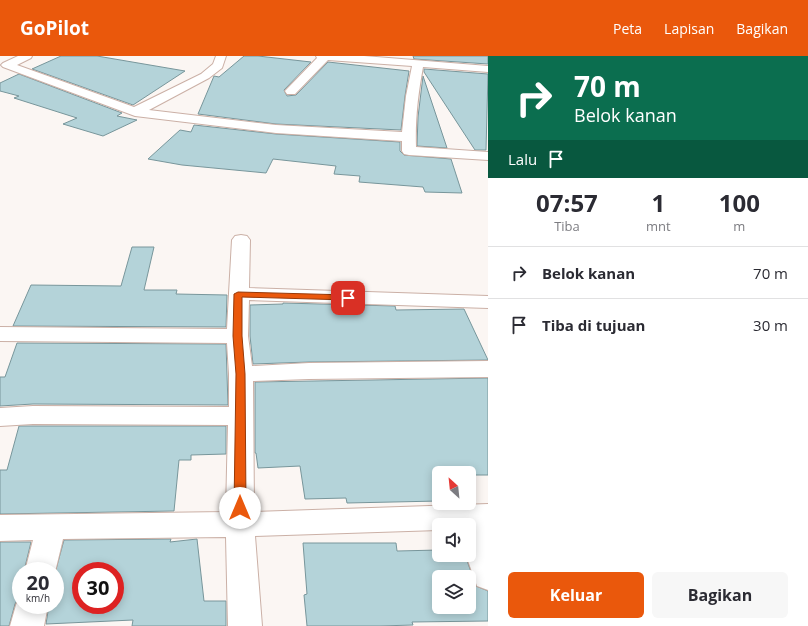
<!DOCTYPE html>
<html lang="id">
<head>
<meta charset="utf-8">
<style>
	:root { --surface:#fff; --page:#f7f7f7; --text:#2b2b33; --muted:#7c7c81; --line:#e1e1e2; --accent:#ea580c }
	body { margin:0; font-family:"Open Sans",sans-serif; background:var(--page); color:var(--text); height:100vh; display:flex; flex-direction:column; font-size:15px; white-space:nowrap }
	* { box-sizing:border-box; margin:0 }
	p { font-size:13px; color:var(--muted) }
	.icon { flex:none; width:22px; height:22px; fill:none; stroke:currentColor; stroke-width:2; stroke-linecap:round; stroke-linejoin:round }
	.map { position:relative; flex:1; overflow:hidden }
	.drawer { display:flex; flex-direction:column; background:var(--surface); width:320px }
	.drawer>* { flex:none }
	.top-card { background:#0b6e4f; color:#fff; overflow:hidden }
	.needle { width:26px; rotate:333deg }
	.buttons { position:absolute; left:432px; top:410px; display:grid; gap:8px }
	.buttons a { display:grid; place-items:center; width:44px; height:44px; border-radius:6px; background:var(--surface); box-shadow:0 2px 10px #0003; font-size:20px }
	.speed { position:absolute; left:12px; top:506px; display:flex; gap:8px; font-size:20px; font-weight:700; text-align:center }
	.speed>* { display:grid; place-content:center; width:52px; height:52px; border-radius:50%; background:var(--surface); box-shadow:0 2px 10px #0003; line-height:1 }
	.speed small { font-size:10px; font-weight:400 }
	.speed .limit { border:6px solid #d22; background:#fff; color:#111 }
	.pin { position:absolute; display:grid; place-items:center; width:34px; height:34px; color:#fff; margin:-17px; border-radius:8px; box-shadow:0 2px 6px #0006 }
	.me { position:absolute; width:44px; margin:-22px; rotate:0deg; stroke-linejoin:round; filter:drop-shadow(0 0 3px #0008) }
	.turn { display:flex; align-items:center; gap:14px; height:84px; padding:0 20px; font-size:18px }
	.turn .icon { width:52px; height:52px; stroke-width:2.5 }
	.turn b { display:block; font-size:28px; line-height:34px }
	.then { display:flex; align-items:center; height:38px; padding:0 20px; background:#0003; gap:8px; font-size:15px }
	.eta { display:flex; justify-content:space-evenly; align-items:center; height:68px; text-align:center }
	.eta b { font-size:24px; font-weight:700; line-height:28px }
	.primary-button { display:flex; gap:8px; margin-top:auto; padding:8px 20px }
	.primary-button a { flex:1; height:46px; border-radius:6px; background:var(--accent); color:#fff; font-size:16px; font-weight:700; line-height:46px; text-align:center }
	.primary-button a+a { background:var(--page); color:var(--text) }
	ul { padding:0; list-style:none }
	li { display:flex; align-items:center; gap:12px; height:52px; padding:0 20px; border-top:1px solid var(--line) }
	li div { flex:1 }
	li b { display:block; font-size:15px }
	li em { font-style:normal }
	header { display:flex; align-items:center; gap:24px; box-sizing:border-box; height:56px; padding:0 20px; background:var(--accent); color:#fff }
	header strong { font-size:19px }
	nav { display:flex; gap:22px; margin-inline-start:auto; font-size:14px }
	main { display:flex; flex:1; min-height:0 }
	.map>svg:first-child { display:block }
</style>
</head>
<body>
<header>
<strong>GoPilot</strong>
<nav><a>Peta</a><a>Lapisan</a><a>Bagikan</a></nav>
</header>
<main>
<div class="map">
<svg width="488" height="570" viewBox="0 0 488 570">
	<rect width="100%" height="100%" fill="#fbf6f3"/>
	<g fill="#b4d3d9" stroke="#78969b" fill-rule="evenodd">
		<polygon points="61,0 97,0 185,15 133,49 32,13"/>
		<polygon points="244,0 258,0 311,6 284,34 287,40 296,39 328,6 409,15 405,40 401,74 276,68 198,58 214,20 219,21"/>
		<polygon points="413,0 488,0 488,8 414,3"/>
		<polygon points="424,13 488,18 486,94 475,94 424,16"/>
		<polygon points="19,18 122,57 117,60 137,64 103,80 63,68 77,62 14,42 19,40 0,35 0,27"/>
		<polygon points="423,20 447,92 417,90 418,61"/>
		<polygon points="194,69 276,78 400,86 400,95 404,99 451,103 462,137 425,136 423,131 359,126 360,120 334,118 336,110 273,103 266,117 182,109 148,103 180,74 191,76"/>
		<polygon points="132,191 154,191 144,234 177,234 176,238 227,239 226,271 13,270 31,229 121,230"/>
		<polygon points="283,247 395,250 396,254 464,253 488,304 309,306 253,308 250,280 250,249 283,248"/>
		<polygon points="17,287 226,288 228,349 33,348 0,350 0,321 5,321"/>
		<polygon points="488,322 488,419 469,419 469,417 439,417 439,445 347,447 346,442 305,443 300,410 258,412 256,397 255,397 255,326"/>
		<polygon points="19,370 226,370 226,398 191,399 191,404 179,404 174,455 0,458 0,414 7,414"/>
		<path d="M171,483L170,486L197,483L204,545H226V570H132L133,564L46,568L49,549H55V517L64,484ZM81,515H115V549H81Z"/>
		<polygon points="0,486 31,486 24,515 21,515 21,537 15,548 9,570 0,570"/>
		<path d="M303,487H396L397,495L439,494V499H465L476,530L488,535V565L412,566L413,569L380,570H307L304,539L307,538ZM439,521H469V551H439Z"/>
	</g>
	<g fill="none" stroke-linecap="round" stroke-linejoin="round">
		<defs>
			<g id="street">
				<path d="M18,0H32L31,2L17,9L134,51L201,18L213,8L216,0H226L222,12L209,22L149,54L276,69L402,76L406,40L412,10L328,4L295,38H287L285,35L317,2L316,0H364L488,10V16L423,11C418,38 415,64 416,91L488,96V104L409,99L404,98L402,95V85L276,77L135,60L3,11L1,9L3,7Z"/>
				<polygon points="241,179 247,180 250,184 249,232 488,240 488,252 249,244 248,280 252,310 309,307 488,305 488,321 309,323 253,325 254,456 488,448 488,534 477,530 466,499 469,499 469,469 439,469 439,474 255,480 262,570 228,570 226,481 63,483 55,516 25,515 33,484 0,485 0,459 226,456 228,369 33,368 0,370 0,352 33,350 229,351 229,318 227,287 0,285 0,271 227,273 232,184 235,180"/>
				<polygon points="21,538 21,549 48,549 44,570 10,570 16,549"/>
			</g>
		</defs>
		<use href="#street" stroke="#cbb0a6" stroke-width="2"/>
		<use href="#street" fill="#fff" fill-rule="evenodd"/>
	</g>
	<polygon fill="#ea580c" stroke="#983908" points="238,236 348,239 352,242 348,244 242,241 242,280 245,318 246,452 244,455 240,457 236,455 234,452 236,318 233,280 234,238"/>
</svg>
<div class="buttons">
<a><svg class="needle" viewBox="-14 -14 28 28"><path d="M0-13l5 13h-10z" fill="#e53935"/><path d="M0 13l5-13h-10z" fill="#7c7c81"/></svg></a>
<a><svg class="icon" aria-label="sound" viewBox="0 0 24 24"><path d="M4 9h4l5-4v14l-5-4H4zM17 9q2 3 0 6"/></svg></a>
<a><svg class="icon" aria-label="layers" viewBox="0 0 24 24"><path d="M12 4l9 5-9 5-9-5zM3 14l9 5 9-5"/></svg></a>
</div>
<div class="speed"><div>20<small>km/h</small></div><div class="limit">30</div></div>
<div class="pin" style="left:348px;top:242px;background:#d93025"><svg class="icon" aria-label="arrive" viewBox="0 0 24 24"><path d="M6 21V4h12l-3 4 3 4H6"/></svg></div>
<svg class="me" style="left:240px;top:452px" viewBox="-20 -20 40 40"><circle r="19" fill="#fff"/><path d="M0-13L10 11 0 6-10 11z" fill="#ea580c"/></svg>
</div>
<section class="drawer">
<div class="top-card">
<div class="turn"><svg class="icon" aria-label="right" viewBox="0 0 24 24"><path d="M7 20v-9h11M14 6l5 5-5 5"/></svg><div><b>70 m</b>Belok kanan</div></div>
<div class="then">Lalu<svg class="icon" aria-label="arrive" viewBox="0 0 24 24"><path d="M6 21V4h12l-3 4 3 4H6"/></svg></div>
</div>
<div class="eta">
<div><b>07:57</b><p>Tiba</p></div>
<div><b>1</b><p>mnt</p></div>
<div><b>100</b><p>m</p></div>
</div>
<ul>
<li><svg class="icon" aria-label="right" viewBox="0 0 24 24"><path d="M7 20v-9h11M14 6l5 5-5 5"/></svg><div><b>Belok kanan</b></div><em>70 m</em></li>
<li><svg class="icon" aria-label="arrive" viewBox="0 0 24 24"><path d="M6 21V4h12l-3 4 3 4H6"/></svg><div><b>Tiba di tujuan</b></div><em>30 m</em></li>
</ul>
<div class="primary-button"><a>Keluar</a><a>Bagikan</a></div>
</section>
</main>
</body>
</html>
